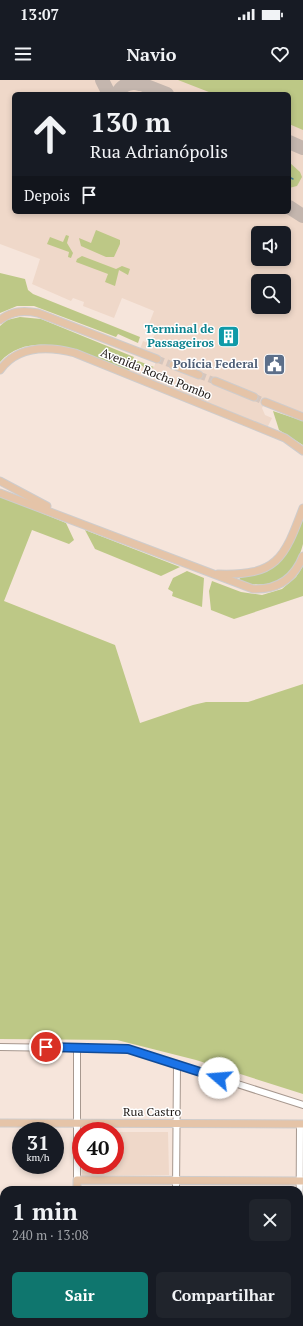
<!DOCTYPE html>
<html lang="pt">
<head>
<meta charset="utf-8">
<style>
	:root { --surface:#171b24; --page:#20242c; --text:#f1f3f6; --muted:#9ea1a6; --accent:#0f766e }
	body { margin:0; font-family:"PT Serif",serif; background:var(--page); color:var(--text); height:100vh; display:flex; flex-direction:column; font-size:15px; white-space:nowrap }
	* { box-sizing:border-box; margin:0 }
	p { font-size:13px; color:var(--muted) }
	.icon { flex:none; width:22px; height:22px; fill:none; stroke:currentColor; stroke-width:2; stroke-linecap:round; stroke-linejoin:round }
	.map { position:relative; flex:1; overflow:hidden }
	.details { position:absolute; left:0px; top:1106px; width:303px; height:140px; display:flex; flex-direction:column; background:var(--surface); border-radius:12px 12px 0 0; box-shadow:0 2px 6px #0003 }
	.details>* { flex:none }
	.guide { position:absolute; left:12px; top:12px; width:279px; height:122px; border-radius:6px; box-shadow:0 2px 6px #0003; background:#171b24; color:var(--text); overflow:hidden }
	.controls { position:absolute; left:251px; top:146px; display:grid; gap:8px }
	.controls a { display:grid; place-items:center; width:40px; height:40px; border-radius:6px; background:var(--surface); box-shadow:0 2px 6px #0003; font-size:20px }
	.speed { position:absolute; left:12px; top:1042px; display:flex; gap:8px; font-size:20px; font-weight:700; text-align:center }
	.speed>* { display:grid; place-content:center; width:52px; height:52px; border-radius:50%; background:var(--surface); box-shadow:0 2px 6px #0003; line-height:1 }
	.speed small { font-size:10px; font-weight:400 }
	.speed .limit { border:6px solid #d22; background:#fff; color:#111 }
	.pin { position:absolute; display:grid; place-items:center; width:34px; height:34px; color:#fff; margin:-17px; border:2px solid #fff; border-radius:50%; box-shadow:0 1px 4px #0007 }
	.me { position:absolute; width:44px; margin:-22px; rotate:288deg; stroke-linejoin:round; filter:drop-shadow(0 0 3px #0008) }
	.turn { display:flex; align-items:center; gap:14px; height:84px; padding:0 12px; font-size:18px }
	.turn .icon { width:52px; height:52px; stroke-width:2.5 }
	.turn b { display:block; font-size:28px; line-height:34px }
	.then { display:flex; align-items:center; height:38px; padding:0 12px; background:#0003; gap:8px; font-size:15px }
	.round { display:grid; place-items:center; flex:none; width:42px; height:42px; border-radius:6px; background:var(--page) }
	.summary { display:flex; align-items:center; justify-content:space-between; height:68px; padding:0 12px }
	h1 { font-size:24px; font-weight:600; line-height:30px }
	.button { display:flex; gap:8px; margin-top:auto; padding:8px 12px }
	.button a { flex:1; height:46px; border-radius:6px; background:var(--accent); color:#fff; font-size:16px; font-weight:600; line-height:46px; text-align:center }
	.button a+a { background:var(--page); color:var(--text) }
	.status { display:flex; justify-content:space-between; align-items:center; height:28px; padding:0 20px; background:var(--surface); direction:ltr }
	.status svg { height:11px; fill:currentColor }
	header { display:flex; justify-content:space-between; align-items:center; height:52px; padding:0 12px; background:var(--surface); font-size:18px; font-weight:600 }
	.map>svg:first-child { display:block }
</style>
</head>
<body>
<div class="status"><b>13:07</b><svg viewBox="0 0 49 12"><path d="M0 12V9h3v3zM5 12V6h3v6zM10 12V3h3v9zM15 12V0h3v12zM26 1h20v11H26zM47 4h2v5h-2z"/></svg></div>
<header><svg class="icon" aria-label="menu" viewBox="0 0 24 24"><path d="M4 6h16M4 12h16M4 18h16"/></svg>Navio<svg class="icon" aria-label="heart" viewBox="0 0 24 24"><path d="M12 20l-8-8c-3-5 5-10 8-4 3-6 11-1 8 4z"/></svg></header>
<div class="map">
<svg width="303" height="1246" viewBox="0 0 303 1246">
	<rect width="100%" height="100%" fill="#f6e5db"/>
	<g fill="#efd8c9" fill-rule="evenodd">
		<path d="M0,0H303V334L265,322L262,328L265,335L272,338L266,350L128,294L132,282L149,289L154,287L158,276L140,269L143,261L151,264L156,251L147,249L154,231L122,218L114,238L83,226L84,222L73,218L71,221L32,204L40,179L0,164ZM14,14H289V132H14ZM258,153H284V179H258ZM258,201H284V227H258Z"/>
		<polygon points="115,1052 168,1052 169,1095 82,1096 82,1085 115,1085"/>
	</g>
	<g fill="#bdc886">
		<polygon points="178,0 303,0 303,50 289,44 289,14 214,14"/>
		<polygon points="289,82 300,92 302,97 297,106 289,108"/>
		<polygon points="96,150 120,160 120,164 114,177 106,177 81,166 79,158 91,163"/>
		<polygon points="66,155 69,156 67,163 73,173 71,178 68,177 69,172 47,164 50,157 63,162"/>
		<polygon points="82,176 116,189 122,186 130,189 128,195 119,190 115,206 105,202 108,194 76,182 77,179"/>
		<polygon points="0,193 25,199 28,210 33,214 140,257 138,263 118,254 116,257 34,226 17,226 0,233"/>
		<path d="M20,237L41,239L134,277L133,279L154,287L149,289L133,282L129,291C92,277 33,245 0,282V246L7,240Z"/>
		<polygon points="273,331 303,341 303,365 279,350"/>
		<polygon points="0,416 66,443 74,460 69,464 32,450 4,521 115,565 140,643 193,625 206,622 248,622 303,604 303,1014 196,980 117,960 0,959"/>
		<path d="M303,433C303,443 303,455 303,464C294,499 273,510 239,502L240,497C285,491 287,470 303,433Z"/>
		<polygon points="85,450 180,487 161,496 95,469"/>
		<polygon points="303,486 303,516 234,539 211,530 209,511 212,501 241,512 262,515 282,509 296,497"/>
		<polygon points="187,491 204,498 202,527 172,516 173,512 168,509 173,498"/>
	</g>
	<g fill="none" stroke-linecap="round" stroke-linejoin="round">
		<polyline stroke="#4b8497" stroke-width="1.5" points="289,97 293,99"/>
		<g stroke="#c4b6ae" stroke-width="14">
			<polyline points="102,0 109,14"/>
			<polyline points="131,0 167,14"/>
			<path d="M117,14C122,5 130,1 140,4"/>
			<polyline points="289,62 303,68"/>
			<polyline points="289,127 303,136"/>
		</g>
		<g stroke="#d6c6bd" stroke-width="7" stroke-dasharray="7 3.5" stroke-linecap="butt">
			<polyline points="157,279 173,285"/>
			<polyline points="199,295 215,301"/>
			<polyline points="254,317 265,322"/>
		</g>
		<defs>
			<g id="minor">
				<polyline points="0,967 128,969 303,1025"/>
				<polyline points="77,1100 77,967"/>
				<polyline points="176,1110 177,984"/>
				<polyline points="0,1210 4,1210"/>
				<polyline points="76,1246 76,1242"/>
				<polyline points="175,1246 175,1242"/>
				<polyline points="299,1246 300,1044"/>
			</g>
			<g id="major">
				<path d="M0,240C12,231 23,230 38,233L157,279"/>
				<polyline points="173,285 199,295"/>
				<path d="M0,290C18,265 48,266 75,273L285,358L303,371"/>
				<polyline points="215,301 254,317"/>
				<polyline points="265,322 303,337"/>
				<polyline points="0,401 47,426"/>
				<path d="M0,413L253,509C278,510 294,499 303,476"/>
				<path d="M218,494C277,496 284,479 303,428"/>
				<polyline points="0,1043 303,1044"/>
				<polyline points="77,1110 77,1100 303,1101"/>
				<polyline points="0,1131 4,1131"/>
			</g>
		</defs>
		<use href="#minor" stroke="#a7988f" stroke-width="8"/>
		<use href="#major" stroke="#cecccc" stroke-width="9"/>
		<use href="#minor" stroke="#fff" stroke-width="6"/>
		<use href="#major" stroke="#e5c4a8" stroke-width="7"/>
	</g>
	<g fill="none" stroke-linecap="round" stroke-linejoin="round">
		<defs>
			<polyline id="route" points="46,967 128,969 219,998"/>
		</defs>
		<use href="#route" stroke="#114b97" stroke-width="10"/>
		<use href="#route" stroke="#1a73e8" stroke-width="7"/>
	</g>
	<defs>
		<symbol id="building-square" viewBox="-11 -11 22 22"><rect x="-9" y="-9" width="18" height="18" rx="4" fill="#0f9aa8" stroke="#fff"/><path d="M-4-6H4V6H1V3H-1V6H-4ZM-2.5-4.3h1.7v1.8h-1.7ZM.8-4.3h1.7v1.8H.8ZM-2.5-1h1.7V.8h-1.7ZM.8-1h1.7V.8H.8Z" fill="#fff"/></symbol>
		<symbol id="civic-square" viewBox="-11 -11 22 22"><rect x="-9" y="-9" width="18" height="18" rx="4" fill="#5c6f8a" stroke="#fff"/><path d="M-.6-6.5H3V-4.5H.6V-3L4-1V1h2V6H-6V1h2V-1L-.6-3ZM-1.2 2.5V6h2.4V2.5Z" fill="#fff"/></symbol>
	</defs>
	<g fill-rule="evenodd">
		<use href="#building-square" x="216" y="244" width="25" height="25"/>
		<use href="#civic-square" x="262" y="272" width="25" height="25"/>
	</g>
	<g text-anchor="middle" stroke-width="3" stroke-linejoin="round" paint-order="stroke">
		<g font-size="12" font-weight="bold" fill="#0d838f" stroke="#fff" text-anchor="end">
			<text x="214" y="253">Terminal de<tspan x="214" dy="14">Passageiros</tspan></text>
		</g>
		<g font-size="12" font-weight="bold" fill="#4e5e75" stroke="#fff" text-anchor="end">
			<text x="258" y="288">Polícia Federal</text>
		</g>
		<g font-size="12" fill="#1f1916" stroke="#fff">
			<text transform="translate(156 294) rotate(22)" y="4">Avenida Rocha Pombo</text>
			<text x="152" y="1036">Rua Castro</text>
		</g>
	</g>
</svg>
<div class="controls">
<a><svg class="icon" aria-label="sound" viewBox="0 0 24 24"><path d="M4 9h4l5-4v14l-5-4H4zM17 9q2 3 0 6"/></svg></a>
<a><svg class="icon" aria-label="search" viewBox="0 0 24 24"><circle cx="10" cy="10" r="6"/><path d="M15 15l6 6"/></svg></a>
</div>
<div class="speed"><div>31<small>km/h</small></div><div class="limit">40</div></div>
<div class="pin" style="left:46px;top:967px;background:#d93025"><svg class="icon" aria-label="arrive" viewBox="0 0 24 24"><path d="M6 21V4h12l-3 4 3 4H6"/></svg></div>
<svg class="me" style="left:219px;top:998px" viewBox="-20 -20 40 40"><circle r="19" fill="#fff"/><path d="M0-13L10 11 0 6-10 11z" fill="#1a73e8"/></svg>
<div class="guide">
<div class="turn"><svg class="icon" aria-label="ahead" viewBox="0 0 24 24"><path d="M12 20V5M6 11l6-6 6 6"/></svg><div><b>130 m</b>Rua Adrianópolis</div></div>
<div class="then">Depois<svg class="icon" aria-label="arrive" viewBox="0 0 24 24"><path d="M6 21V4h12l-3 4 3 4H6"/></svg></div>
</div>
<section class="details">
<div class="summary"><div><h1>1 min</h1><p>240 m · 13:08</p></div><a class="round"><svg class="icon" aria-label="close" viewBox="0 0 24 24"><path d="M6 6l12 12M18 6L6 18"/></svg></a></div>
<div class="button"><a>Sair</a><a>Compartilhar</a></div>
</section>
</div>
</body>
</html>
